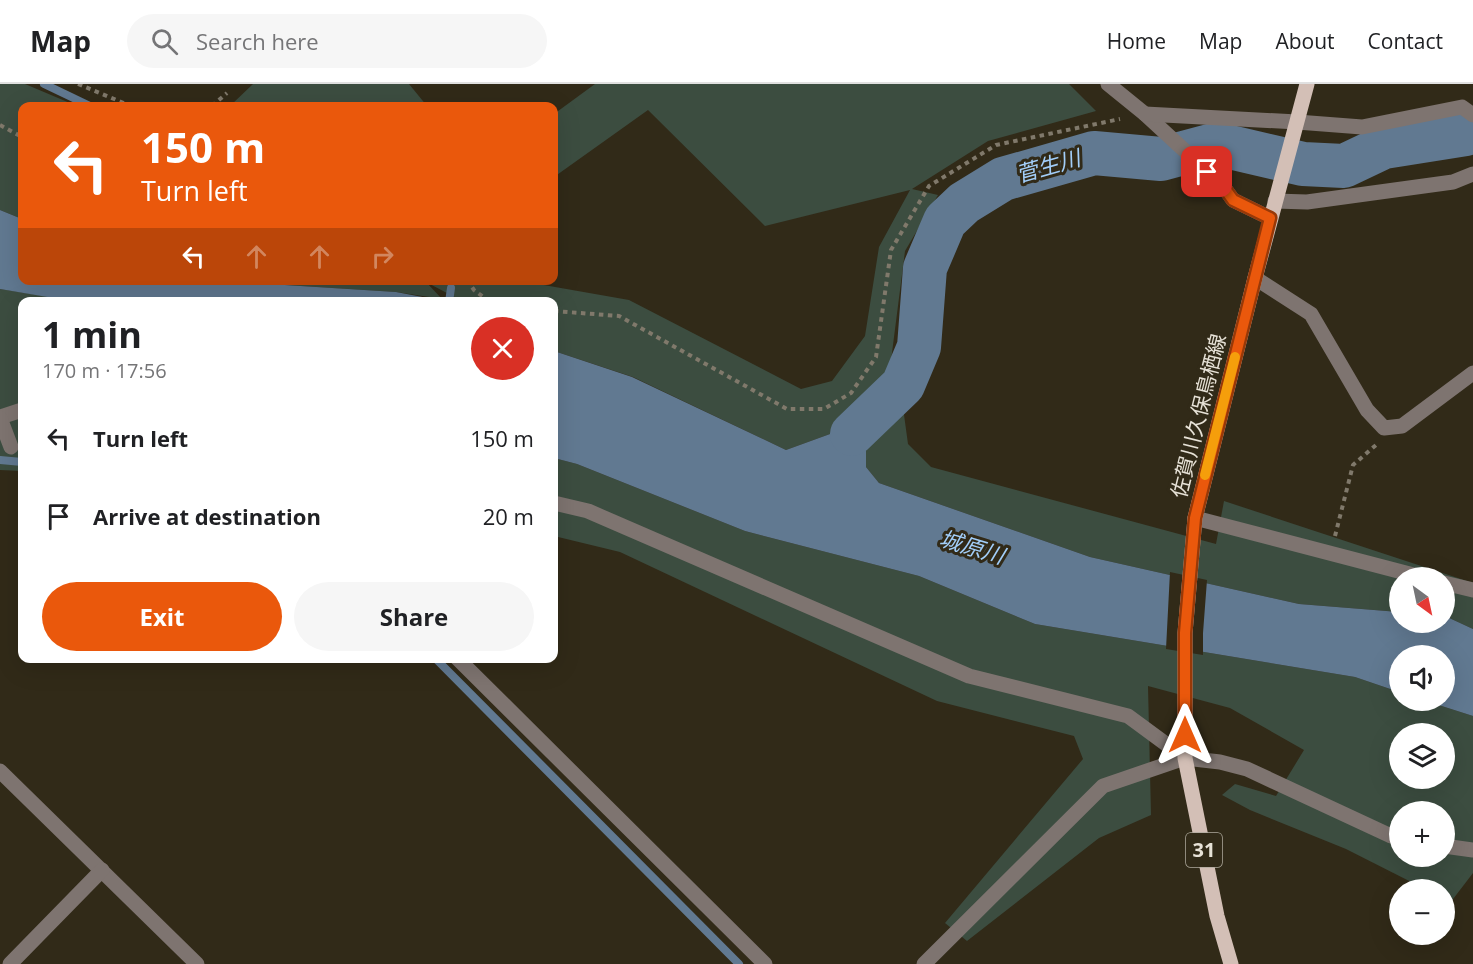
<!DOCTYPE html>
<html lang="en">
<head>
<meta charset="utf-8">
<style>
	:root { --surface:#fff; --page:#f6f6f6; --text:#202124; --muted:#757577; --line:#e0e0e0; --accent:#ea580c }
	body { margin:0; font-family:"Open Sans","Noto Sans JP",sans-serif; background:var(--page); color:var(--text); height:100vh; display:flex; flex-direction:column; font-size:22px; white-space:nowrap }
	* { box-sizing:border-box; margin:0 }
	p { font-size:20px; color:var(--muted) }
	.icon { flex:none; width:33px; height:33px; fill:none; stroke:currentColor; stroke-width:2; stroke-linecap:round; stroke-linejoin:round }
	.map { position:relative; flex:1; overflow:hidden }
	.drawer { position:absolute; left:18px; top:213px; width:540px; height:366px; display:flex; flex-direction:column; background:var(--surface); border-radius:12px; box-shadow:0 6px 24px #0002 }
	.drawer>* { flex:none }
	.top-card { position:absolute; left:18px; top:18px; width:540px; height:183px; border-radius:12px; box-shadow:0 6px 24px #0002; background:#ea580c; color:#fff; overflow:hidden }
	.needle { width:39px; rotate:147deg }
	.fabs { position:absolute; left:1389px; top:483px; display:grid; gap:12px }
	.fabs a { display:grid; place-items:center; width:66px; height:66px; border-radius:50%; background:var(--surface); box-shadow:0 6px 24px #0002; font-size:30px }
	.pin { position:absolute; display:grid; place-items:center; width:51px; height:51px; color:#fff; margin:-26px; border-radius:12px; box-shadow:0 3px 9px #0006 }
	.me { position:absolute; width:66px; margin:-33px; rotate:0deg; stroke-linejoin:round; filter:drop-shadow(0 0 4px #0008) }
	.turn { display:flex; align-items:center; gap:21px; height:126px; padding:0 24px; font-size:27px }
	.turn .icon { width:78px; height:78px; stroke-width:2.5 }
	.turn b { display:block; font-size:42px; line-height:51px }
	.lanes { display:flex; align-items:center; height:57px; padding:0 24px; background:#0003; justify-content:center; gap:30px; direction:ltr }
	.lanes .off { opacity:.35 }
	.round { display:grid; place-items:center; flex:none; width:63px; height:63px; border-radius:32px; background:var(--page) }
	.head { display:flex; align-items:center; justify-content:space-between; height:102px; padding:0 24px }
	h1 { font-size:36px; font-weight:700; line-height:45px }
	.primary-button { display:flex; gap:12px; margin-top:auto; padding:12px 24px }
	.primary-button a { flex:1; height:69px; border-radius:36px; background:var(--accent); color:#fff; font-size:24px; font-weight:700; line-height:69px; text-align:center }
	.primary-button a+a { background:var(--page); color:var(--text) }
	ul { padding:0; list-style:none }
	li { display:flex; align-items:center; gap:18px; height:78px; padding:0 24px }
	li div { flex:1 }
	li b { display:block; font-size:22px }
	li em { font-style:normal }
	header { display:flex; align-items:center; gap:36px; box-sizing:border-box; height:84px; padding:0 30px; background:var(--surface); border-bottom:2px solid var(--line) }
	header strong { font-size:28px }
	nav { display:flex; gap:33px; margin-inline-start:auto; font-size:21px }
	.search { width:420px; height:54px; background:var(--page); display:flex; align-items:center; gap:15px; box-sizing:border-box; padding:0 21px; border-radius:33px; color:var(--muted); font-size:22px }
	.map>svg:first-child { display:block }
</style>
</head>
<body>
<header>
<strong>Map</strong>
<div class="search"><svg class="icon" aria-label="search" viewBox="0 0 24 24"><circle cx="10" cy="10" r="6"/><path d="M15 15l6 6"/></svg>Search here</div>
<nav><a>Home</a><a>Map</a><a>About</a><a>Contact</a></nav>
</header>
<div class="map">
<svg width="1473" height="880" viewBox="0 0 1473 880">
	<rect width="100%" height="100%" fill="#312a18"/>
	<g fill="#3c4d40" fill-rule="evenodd">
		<polygon points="0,0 25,0 77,22 22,22 22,135 0,126"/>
		<polygon points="253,0 409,0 427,22 230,22"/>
		<polygon points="595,0 1069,0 1096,27 988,57 912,105 938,111 905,167 888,300 841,346 786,366 633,293 554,267 554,218 462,217 426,198 442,215 396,208 269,200 254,197 521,197 629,216 801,305 832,297 865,252 879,163 910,106 765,142 648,26 554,93 554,30"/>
		<polygon points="0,205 77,217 22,218 22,387 0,386"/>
		<polygon points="902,316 908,360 931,383 1216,460 1224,417 1473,499 1473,545 1445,532 1444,494 1400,494 1399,528 1299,520 1090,473 879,399 866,383 866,359"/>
		<path d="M554,374L577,380L745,447L919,492L1035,540L1355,593L1399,608L1400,616L1426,617L1473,632V789L1450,819L1445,816L1444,806L1425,805L1346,765L1250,726L1222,711L1235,700L1276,712L1304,666L1230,624L1148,602L1151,731L1099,754L967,857L945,839L1083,675L1074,652L937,617L620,468L554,452ZM1400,650H1444V694H1400ZM1400,728H1444V772H1400Z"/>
	</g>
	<g fill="#617991">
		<polygon points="0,126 22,135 22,196 254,196 269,200 396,208 444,217 77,218 0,205"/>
		<polygon points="554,267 632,293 786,366 841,346 888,300 902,316 866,359 866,383 879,399 1090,473 1299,520 1399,528 1400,538 1444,538 1445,532 1473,545 1473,632 1426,617 1444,616 1444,572 1400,572 1399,608 1355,593 1035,540 919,492 745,447 577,380 554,374"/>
	</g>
	<polygon fill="#312a18" points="1170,488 1207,496 1203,549 1203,571 1166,565"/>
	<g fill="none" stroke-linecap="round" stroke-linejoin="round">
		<g stroke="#617991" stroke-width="8">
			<polyline points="44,0 90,22"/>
			<polyline points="449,218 451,204"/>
			<polyline points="0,376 22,378"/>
			<polyline points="435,574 739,880"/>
		</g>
		<polyline stroke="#617991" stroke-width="44" points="852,350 903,301 919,263 925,184 945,137 964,119 1003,95 1094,69 1161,75 1217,60 1303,80 1344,82 1384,63 1466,50 1473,45"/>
		<g stroke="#80796b" stroke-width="4" stroke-dasharray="4.5 4.5" stroke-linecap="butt">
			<polyline points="78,0 131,22"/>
			<polyline points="212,22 227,9"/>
			<polyline points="0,41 22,53"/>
			<polyline points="467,196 474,206 490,218"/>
			<polyline points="554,227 619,232 787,325 824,325 851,309 876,273 891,166 929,102 996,61 1120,35"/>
			<polyline points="1335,452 1353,381 1376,361"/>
		</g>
		<g stroke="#7e7470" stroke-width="15">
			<polyline points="1108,0 1145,30 1223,102 1233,116 1270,134"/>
			<polyline points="1145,30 1297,38 1362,43 1462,23 1473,31"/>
			<polyline points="1275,117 1307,118 1453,98 1473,90"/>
			<polyline points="1255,194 1311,230 1367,326 1384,344 1402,342 1473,289"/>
			<polyline points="0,333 22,326"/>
			<polyline points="0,334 11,363"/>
			<polyline points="554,419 588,427 969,592 1128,632 1185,674"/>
			<polyline points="1195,434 1425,494"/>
			<polyline points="1444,499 1473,506"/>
			<polyline points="457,574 765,880"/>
			<polyline points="0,687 197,880"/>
			<polyline points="1444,762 1473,766"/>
			<polyline points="10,880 102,786"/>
			<polyline points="924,880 1103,702 1185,674 1220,678 1247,685 1391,752 1400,754"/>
		</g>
		<polyline stroke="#d3bfb6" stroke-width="15" points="1231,880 1217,832 1185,674 1185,549 1195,434 1255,194 1307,0"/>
	</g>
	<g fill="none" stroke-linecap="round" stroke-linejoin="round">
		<defs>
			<polyline id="route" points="1185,651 1185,549 1195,434 1270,134 1233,116 1223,102 1207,88"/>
		</defs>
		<use href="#route" stroke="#983908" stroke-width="15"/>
		<use href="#route" stroke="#ea580c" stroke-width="10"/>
		<polyline stroke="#f59e0b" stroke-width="10" points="1205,391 1235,273"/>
	</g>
	<g text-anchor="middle" stroke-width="6" stroke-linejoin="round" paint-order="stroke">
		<rect fill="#312a18" stroke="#b0ab9e" stroke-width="1.5" x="1186" y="749" width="36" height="34" rx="4.5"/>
		<g font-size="20" font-weight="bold" fill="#e7e2d7">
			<text x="1204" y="773">31</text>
		</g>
		<g font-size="21" fill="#e7e2d7" stroke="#312a18">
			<text transform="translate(1199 332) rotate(-76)" y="7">佐賀川久保鳥栖線</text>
		</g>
		<g font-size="22" font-style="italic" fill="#a2cef9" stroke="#312a18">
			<text transform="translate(1048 82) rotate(-16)" y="8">菅生川</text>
			<text transform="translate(972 463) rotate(17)" y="8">城原川</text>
		</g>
	</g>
</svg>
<div class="fabs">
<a><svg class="needle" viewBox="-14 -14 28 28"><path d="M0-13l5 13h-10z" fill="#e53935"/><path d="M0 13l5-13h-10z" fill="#757577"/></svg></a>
<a><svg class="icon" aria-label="sound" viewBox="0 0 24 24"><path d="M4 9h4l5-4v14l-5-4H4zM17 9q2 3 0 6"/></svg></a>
<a><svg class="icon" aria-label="layers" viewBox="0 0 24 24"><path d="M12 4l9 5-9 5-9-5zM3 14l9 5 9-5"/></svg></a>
<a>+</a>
<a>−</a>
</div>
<div class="pin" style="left:1207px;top:88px;background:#d93025"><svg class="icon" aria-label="arrive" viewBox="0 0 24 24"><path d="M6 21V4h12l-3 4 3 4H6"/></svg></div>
<svg class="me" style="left:1185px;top:651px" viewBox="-20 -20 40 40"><path d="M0-17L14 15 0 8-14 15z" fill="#ea580c" stroke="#fff" stroke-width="4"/></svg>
<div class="top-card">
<div class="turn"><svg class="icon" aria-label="left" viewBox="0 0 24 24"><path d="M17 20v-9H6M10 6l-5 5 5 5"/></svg><div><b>150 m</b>Turn left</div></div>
<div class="lanes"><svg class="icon" aria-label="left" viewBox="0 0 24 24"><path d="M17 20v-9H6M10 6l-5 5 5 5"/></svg><svg class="icon off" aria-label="ahead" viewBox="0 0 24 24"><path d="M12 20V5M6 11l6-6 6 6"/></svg><svg class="icon off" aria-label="ahead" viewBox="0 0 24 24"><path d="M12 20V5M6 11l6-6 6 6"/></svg><svg class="icon off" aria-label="right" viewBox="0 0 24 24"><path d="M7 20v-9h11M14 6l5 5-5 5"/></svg></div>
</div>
<section class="drawer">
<div class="head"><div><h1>1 min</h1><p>170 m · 17:56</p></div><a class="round" style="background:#d93025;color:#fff"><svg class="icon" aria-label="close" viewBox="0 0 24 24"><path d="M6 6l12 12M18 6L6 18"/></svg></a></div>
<ul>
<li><svg class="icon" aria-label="left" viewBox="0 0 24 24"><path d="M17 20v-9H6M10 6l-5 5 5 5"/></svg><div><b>Turn left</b></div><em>150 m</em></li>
<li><svg class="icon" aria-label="arrive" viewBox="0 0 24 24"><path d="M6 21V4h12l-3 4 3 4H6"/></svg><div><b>Arrive at destination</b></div><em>20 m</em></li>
</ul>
<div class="primary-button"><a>Exit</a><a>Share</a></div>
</section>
</div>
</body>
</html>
